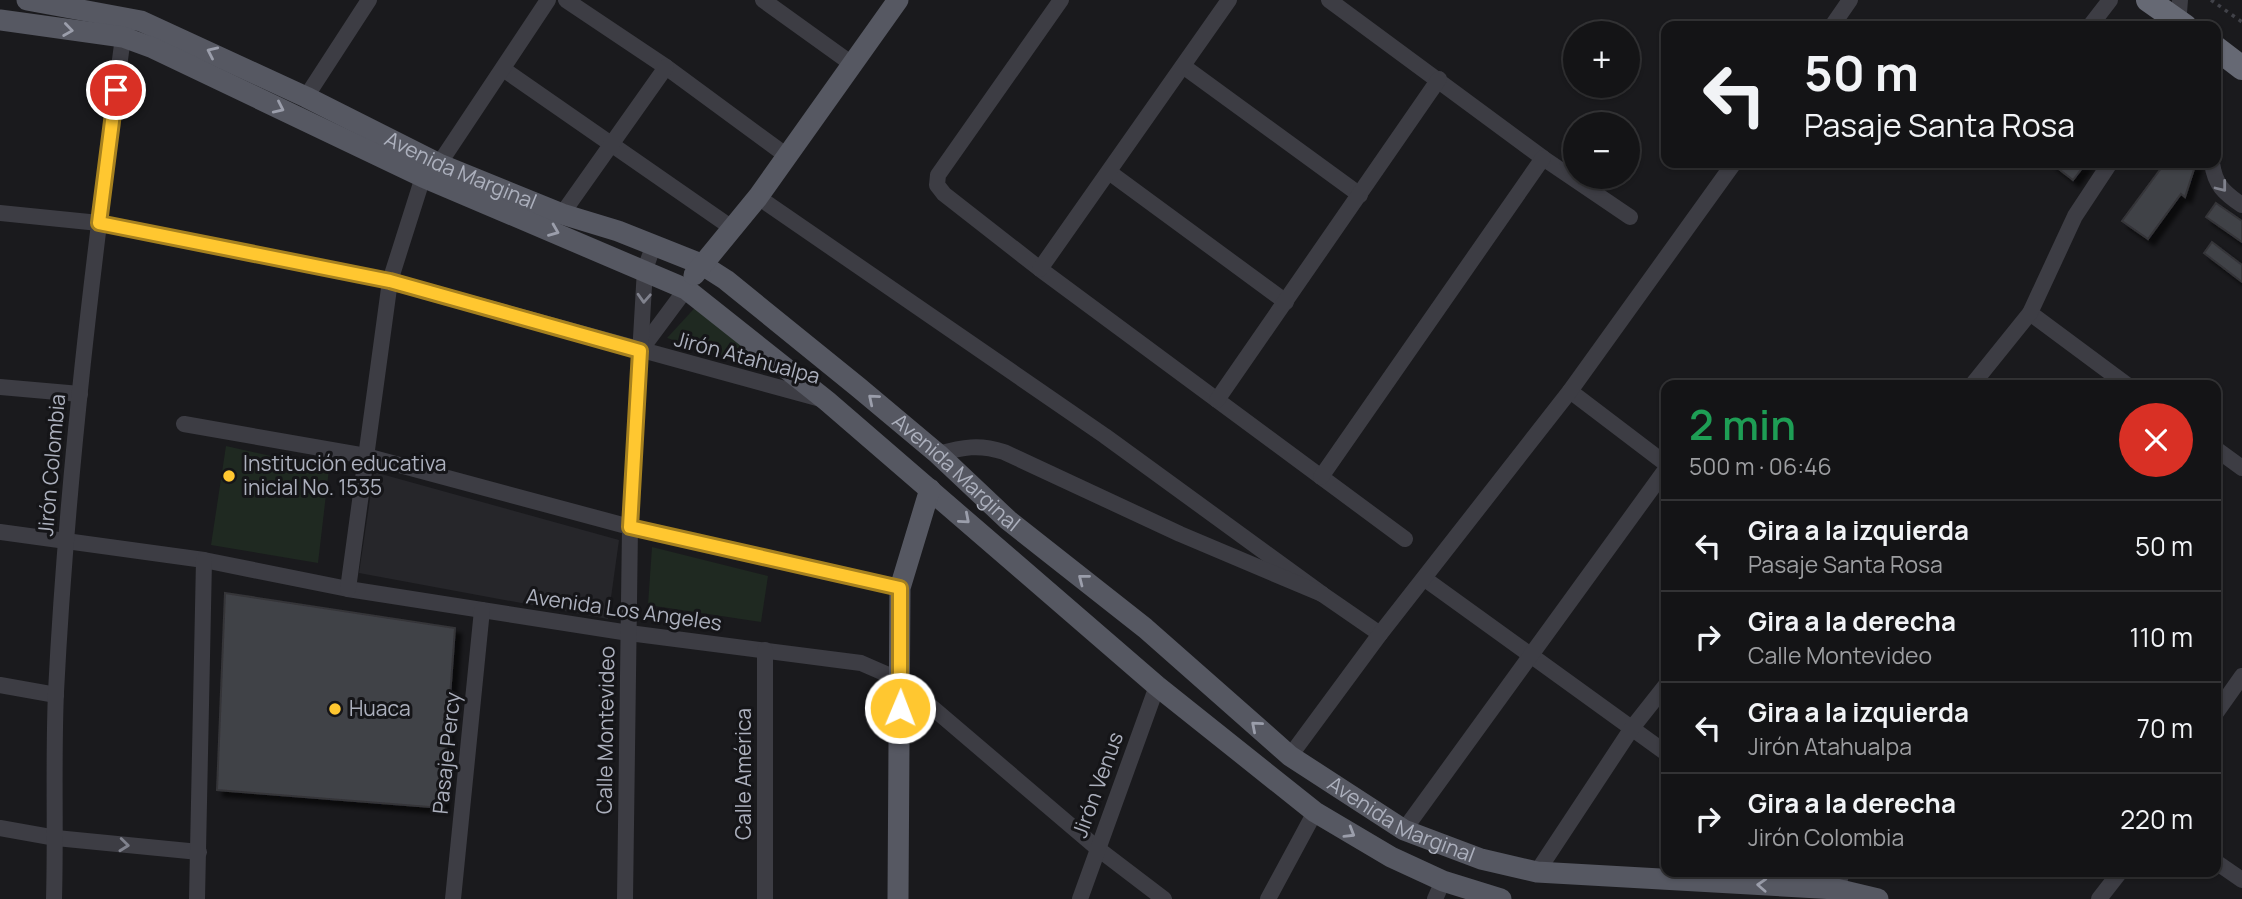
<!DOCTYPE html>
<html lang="es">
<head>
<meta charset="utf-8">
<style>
	:root { --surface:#141416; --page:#1d1d1f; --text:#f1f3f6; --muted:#9d9ea1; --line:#333335 }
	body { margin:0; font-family:Manrope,sans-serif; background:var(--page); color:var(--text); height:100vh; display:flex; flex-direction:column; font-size:26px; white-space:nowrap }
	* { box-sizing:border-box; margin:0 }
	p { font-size:23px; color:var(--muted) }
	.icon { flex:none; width:38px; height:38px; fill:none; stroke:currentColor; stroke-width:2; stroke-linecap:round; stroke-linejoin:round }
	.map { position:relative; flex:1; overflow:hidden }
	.details { position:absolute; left:1661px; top:380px; width:560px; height:497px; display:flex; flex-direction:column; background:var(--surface); border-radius:14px; box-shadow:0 2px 5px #0004,0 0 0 2px var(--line) }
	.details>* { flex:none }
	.top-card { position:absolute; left:1661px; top:21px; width:560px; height:147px; border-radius:14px; box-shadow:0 2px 5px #0004,0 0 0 2px var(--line); background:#141416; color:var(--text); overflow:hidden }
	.tools { position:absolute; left:1563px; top:21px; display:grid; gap:14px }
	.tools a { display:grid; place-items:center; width:77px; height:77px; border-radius:50%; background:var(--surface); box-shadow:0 2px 5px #0004,0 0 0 2px var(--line); font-size:35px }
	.pin { position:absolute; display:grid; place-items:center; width:60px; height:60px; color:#fff; margin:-30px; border:4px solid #fff; border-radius:50%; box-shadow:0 2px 7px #0007 }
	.me { position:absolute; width:77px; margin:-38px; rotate:1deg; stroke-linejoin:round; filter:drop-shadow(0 0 5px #0008) }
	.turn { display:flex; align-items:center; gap:24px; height:147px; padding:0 28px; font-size:32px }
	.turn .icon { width:91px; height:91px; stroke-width:2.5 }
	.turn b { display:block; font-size:49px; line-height:60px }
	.round { display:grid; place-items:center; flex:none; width:74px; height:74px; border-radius:37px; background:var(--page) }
	.head { display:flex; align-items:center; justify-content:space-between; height:119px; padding:0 28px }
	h1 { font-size:42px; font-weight:600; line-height:52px; color:#1e9e55 }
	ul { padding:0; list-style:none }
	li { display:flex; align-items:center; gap:21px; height:91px; padding:0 28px; border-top:2px solid var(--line) }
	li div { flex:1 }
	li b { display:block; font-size:26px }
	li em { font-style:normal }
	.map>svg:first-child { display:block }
</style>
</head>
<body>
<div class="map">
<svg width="2242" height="899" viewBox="0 0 2242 899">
	<defs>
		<filter id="shadow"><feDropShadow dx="6" dy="6" stdDeviation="2" flood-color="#0009"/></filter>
	</defs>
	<rect width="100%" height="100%" fill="#1a1a1d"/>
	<polygon fill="#26262a" points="374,472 619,540 608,619 359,573"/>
	<g fill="#1f2921">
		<polygon points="702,300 794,379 667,338"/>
		<polygon points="226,446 329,469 318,563 211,545"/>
		<polygon points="652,547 768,576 761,622 648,605"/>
	</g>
	<g fill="#414247" stroke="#343439" stroke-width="2" filter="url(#shadow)">
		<polygon points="2051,163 2086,163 2073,180"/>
		<polygon points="2165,163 2196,163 2185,197 2181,194 2148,239 2122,221"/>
		<polygon points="2216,203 2242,221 2242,242 2206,217"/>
		<polygon points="2212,242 2242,265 2242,282 2204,253"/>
		<polygon points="225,593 455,628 442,808 217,790"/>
	</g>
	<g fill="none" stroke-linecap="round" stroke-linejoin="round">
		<polyline stroke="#414249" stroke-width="3.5" stroke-dasharray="3.5 5" stroke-linecap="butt" points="2211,0 2242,22"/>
		<g stroke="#3d3d44" stroke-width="16">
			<polyline points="566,0 666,67 787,156"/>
			<polyline points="763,0 852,64"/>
			<polyline points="1061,0 938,175 937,185 944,194 1040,269 1405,539"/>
			<polyline points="1329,0 1543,158 1630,217"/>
			<polyline points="1832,26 1850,0"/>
			<polyline points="2090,26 2110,0"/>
			<polyline points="2178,26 2180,0"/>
			<polyline points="1183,66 1360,195"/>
			<polyline points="503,69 732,228"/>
			<polyline points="306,97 369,0"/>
			<path d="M2212,163C2215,185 2224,193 2242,205"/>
			<polyline points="1109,172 1286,302"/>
			<polyline points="758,197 1105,436 1322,594"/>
			<polyline points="0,213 99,223 390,281 821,399"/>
			<polyline points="562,214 666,67"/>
			<polyline points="1040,269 1229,0"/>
			<polyline points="2030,313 2127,385"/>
			<polyline points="640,351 686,289"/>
			<polyline points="1972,385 2030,313 2075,216 2110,163"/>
			<polyline points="0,387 80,394"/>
			<polyline points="1570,391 1666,464"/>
			<polyline points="1217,400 1439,79"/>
			<polyline points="184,424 366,456 630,527 900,588"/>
			<polyline points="2216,449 2242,468"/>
			<path d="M938,454C963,447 979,444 1004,452L1180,534L1322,594L1380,634"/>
			<polyline points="1321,477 1543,158"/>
			<polyline points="0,532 204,560 348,589 629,633 861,663 900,680 1097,848 1164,899"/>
			<polyline points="1425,579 1666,753"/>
			<polyline points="348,589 390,281 423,177 439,164 548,0"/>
			<polyline points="765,650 765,899"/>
			<polyline points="0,685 56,695"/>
			<polyline points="2216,713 2242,676"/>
			<polyline points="1290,756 1380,634 1570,391 1734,163"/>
			<polyline points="0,828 56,838 199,852"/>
			<polyline points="1404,830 1666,469"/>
			<polyline points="2216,862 2242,880"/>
			<polyline points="1537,872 1632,728 1666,685"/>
			<path d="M54,899C56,830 53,761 56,692C67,473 94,255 123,37"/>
			<polyline points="197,899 204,560"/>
			<polyline points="453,899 482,610"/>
			<polyline points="625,899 630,527 645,269 653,247"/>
			<polyline points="1080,899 1157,686"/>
			<polyline points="1268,899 1315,812"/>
			<polyline points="1435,899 1443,881"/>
			<polyline points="1834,899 1842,872"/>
			<polyline points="2099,899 2120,872"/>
		</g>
		<g stroke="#565862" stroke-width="21">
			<path id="s1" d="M27,0L141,21L306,97L439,164L562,214L618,231L701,264L726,280L858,387L938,454L1008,520L1145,628L1290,756L1404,830L1481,859L1537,872L1836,889L1878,899"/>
			<polyline points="0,20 123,37 153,48 423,177 686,289 827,401 1157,686 1315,812 1391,857 1443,881 1501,899"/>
			<polyline points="694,275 758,197 898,0"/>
			<polyline points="898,899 900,588 930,489"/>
		</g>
		<g stroke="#666974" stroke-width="24">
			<polyline points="2148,0 2185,26"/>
			<polyline points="2216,48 2242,68"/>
		</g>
	</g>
	<defs><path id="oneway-chevron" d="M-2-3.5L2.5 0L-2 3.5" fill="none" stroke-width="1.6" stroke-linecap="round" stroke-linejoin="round" transform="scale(1.75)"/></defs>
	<g stroke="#9b9eab">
		<use href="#oneway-chevron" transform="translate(68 30) rotate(8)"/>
		<use href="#oneway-chevron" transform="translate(212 52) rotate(-155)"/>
		<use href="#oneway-chevron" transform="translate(279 108) rotate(25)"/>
		<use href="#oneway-chevron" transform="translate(554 231) rotate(22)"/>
		<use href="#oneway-chevron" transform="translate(873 399) rotate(-140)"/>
		<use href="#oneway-chevron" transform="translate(965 519) rotate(41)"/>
		<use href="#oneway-chevron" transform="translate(1083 579) rotate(-142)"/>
		<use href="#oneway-chevron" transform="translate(1256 726) rotate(-139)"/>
		<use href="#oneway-chevron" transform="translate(1350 833) rotate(31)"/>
		<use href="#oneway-chevron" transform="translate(1762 885) rotate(-177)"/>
	</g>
	<g stroke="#80828d">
		<use href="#oneway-chevron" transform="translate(2222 187) rotate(52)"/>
		<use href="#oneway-chevron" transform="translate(644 298) rotate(93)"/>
		<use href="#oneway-chevron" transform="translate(124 845) rotate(6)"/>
	</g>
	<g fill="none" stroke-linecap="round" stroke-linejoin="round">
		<defs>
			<polyline id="route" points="116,90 99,223 390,281 640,351 630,527 900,588 900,708"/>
		</defs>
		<use href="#route" stroke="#a6811f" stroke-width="18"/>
		<use href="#route" stroke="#ffc730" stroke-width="12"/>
	</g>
	<g fill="#ffc730" stroke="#151518" stroke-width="2.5">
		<circle cx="229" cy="476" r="7"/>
		<circle cx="335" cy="709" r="7"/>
	</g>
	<g text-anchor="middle" stroke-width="6" stroke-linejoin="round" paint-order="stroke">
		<g font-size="21" fill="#acb0bd" stroke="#151518">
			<text dy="7" stroke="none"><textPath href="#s1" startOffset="469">Avenida Marginal</textPath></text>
			<text transform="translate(747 358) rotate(15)" y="7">Jirón Atahualpa</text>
			<text transform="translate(52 465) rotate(-85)" y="7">Jirón Colombia</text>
			<text dy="7" stroke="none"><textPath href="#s1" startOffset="1057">Avenida Marginal</textPath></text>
			<text transform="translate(624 610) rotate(8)" y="7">Avenida Los Angeles</text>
			<text transform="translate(606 730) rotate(-89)" y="7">Calle Montevideo</text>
			<text transform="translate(447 753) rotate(-84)" y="7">Pasaje Percy</text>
			<text transform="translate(744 774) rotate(-90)" y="7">Calle América</text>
			<text transform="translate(1098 785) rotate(-70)" y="7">Jirón Venus</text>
			<text dy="7" stroke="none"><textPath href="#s1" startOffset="1624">Avenida Marginal</textPath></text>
		</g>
		<g font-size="21" fill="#acb0bd" stroke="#151518" text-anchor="start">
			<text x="243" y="471">Institución educativa<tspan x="243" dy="24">inicial No. 1535</tspan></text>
			<text x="349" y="716">Huaca</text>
		</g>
	</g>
</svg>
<div class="tools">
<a>+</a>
<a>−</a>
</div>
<div class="pin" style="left:116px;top:90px;background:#d93025"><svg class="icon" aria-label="arrive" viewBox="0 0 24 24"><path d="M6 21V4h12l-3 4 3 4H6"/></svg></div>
<svg class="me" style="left:900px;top:708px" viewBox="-20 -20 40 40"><circle r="17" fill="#ffc730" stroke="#fff" stroke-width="3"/><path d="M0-11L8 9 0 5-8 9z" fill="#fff"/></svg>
<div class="top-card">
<div class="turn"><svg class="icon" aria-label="left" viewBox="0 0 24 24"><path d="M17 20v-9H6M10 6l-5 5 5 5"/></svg><div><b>50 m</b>Pasaje Santa Rosa</div></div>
</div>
<section class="details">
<div class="head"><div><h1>2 min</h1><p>500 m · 06:46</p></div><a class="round" style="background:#d93025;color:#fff"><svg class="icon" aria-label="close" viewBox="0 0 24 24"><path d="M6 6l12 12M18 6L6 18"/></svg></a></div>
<ul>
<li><svg class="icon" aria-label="left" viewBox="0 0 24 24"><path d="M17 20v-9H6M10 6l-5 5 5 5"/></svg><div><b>Gira a la izquierda</b><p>Pasaje Santa Rosa</p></div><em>50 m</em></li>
<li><svg class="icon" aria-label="right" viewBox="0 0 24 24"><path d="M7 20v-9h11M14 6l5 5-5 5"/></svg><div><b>Gira a la derecha</b><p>Calle Montevideo</p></div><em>110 m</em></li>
<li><svg class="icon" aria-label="left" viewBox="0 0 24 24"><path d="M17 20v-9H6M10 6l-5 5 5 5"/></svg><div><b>Gira a la izquierda</b><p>Jirón Atahualpa</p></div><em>70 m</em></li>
<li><svg class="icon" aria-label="right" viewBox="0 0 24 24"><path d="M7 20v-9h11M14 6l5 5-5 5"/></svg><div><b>Gira a la derecha</b><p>Jirón Colombia</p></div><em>220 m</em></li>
</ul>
</section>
</div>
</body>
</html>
